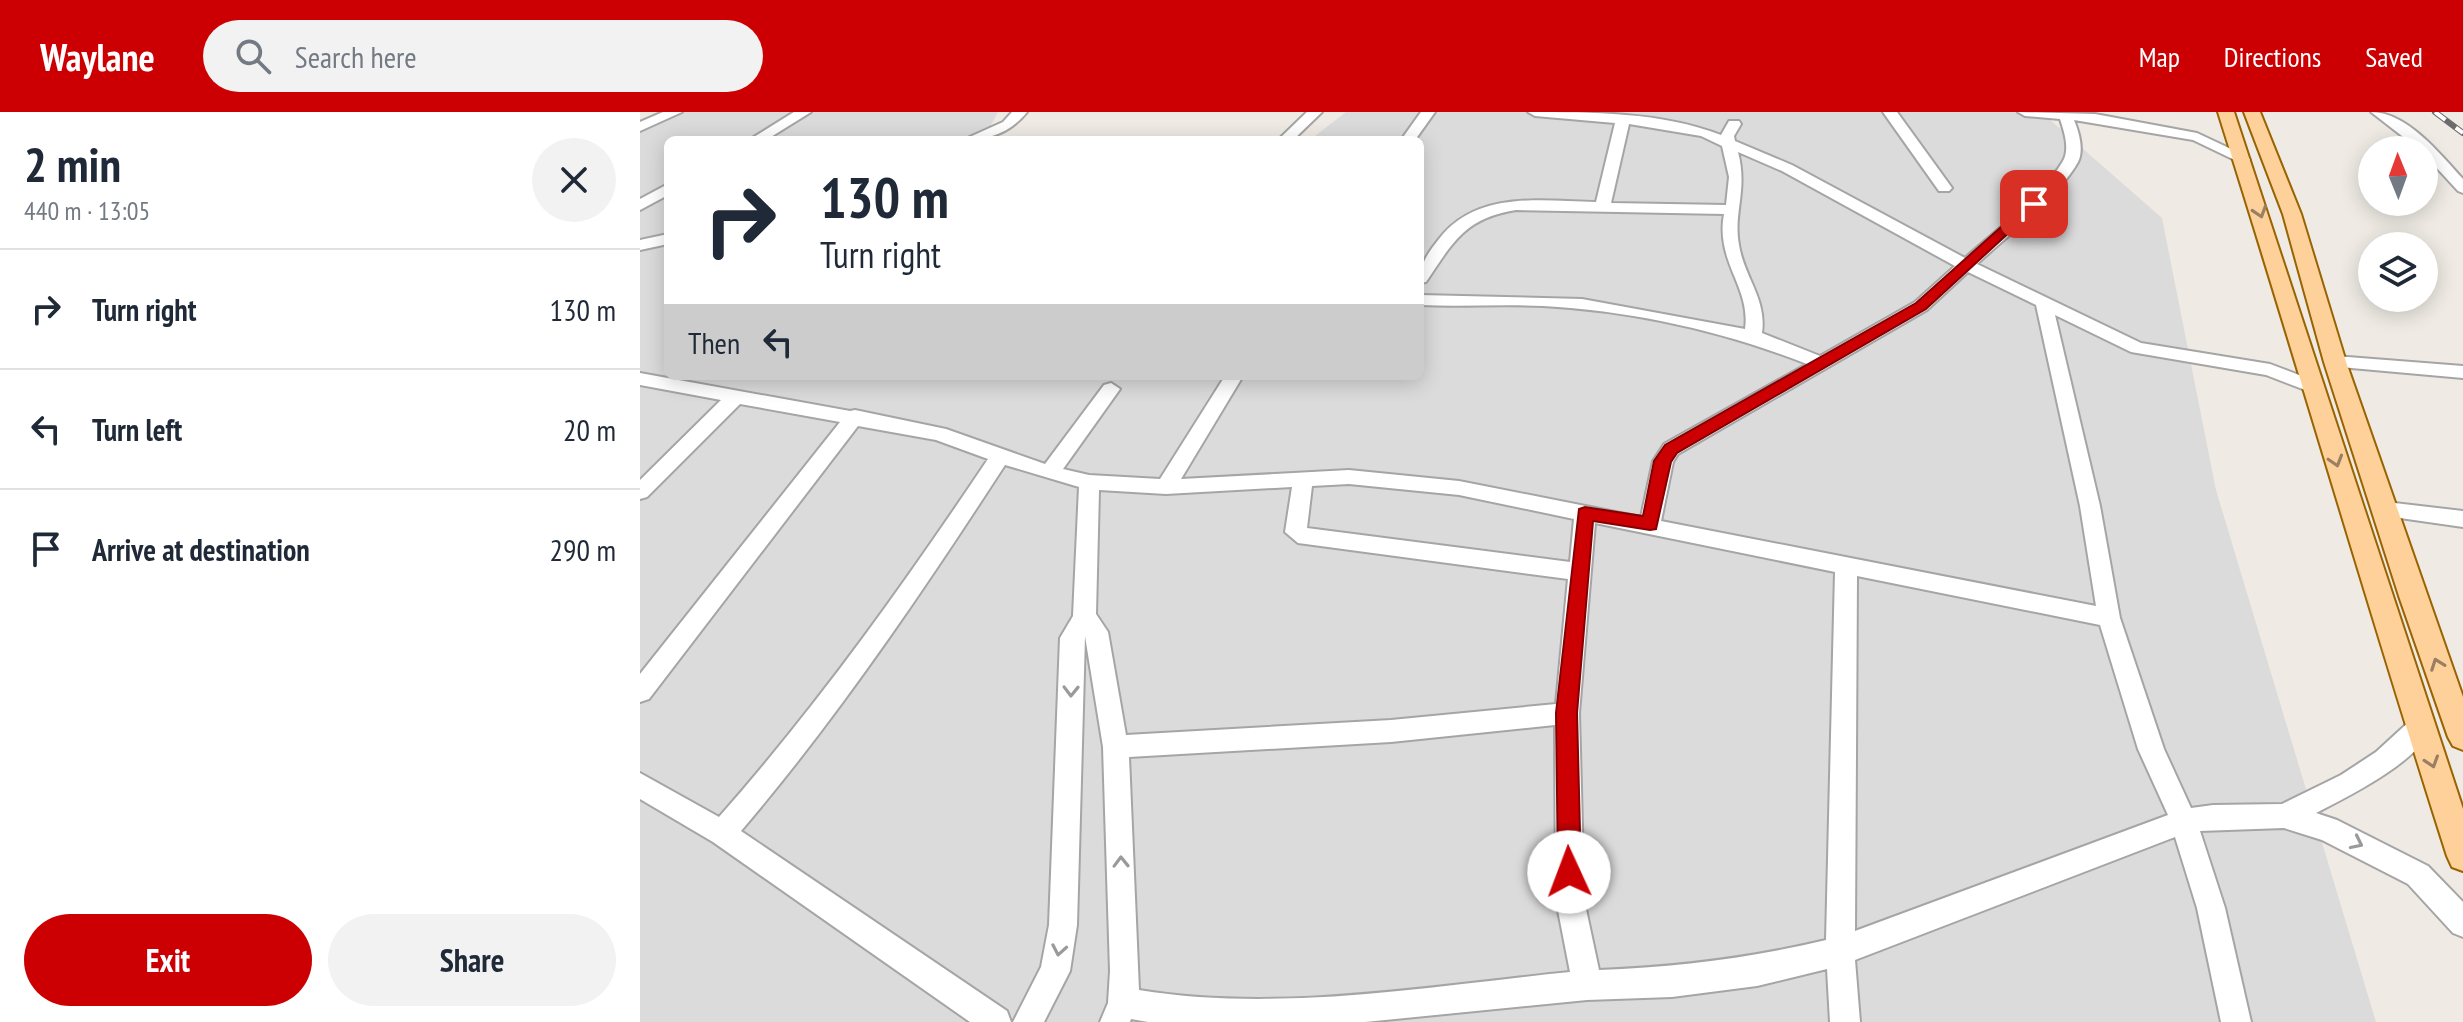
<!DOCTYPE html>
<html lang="en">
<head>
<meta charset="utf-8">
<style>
	:root { --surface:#fff; --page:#f2f2f3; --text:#1f2937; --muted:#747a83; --line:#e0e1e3; --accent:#cc0003 }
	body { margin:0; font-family:"PT Sans Narrow",sans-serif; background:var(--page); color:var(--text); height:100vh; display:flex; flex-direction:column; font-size:30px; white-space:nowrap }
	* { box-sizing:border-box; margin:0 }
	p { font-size:26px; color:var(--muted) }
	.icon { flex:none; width:44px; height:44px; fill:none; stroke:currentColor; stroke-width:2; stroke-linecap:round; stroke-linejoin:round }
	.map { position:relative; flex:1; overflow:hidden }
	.details { display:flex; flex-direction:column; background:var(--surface); width:640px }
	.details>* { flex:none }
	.guide { position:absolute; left:24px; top:24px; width:760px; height:244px; border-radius:12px; box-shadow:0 4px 20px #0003; background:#fff; color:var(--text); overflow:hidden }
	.needle { width:52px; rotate:359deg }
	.buttons { position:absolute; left:1718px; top:24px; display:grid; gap:16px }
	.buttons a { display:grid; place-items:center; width:80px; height:80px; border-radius:50%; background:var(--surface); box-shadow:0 4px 20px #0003; font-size:40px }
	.pin { position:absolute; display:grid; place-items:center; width:68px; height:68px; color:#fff; margin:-34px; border-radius:16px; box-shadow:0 4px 12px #0006 }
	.me { position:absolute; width:88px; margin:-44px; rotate:358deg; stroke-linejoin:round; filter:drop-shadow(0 0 6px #0008) }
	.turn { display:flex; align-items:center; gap:28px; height:168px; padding:0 24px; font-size:36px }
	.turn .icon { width:104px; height:104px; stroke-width:2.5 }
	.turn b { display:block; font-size:56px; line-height:68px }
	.then { display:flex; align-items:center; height:76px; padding:0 24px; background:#0003; gap:16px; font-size:30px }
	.round { display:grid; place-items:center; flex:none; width:84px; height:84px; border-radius:42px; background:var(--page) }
	.headline { display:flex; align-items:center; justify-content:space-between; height:136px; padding:0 24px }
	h1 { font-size:48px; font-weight:700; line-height:60px }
	.primary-button { display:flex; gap:16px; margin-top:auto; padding:16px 24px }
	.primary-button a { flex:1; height:92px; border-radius:48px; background:var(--accent); color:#fff; font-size:32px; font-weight:700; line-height:92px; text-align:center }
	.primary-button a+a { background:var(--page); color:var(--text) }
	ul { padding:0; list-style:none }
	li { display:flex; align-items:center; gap:24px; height:120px; padding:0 24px; border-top:2px solid var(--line) }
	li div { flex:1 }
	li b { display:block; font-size:30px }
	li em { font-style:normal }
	header { display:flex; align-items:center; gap:48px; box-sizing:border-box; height:112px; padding:0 40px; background:var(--accent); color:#fff }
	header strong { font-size:38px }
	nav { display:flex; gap:44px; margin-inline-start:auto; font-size:28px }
	.search { width:560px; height:72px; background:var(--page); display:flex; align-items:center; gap:20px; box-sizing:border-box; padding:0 28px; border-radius:44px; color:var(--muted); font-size:30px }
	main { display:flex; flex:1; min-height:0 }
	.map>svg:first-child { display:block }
</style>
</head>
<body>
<header>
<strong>Waylane</strong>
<div class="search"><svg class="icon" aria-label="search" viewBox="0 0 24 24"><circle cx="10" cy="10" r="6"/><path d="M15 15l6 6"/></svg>Search here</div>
<nav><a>Map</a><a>Directions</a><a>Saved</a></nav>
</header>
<main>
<section class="details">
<div class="headline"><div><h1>2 min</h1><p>440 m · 13:05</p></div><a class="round"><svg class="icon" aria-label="close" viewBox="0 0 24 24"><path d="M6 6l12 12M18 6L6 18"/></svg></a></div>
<ul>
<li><svg class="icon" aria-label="right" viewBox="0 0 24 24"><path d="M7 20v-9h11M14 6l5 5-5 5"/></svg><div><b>Turn right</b></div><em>130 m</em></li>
<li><svg class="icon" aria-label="left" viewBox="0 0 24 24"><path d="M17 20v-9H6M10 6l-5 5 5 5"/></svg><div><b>Turn left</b></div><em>20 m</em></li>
<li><svg class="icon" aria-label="arrive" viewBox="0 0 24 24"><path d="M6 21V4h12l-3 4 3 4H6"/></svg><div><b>Arrive at destination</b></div><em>290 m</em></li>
</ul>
<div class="primary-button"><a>Exit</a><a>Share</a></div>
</section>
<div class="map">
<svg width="1823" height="910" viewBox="0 0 1823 910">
	<rect width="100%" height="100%" fill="#efebe4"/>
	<polygon fill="#dcdbdb" points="43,0 358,0 343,28 28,28 28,264 780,264 780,28 670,28 706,0 1401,0 1522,106 1576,378 1736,910 0,910 0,20"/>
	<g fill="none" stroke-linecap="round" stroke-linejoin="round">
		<defs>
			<g id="minor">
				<polygon points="23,0 42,0 0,19 0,10"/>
				<polygon points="154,0 171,0 126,28 109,28"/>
				<path d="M372,0H387C370,21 349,28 323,28L363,10Z"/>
				<polygon points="667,0 682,0 653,28 638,28"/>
				<polygon points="781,0 795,0 775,28 761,28"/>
				<path d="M888,0C951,0 1022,0 1081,23L1089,9H1099L1101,12L1094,24L1095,29L1152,53L1325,146C1354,120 1404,82 1423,49C1430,37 1424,19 1420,7L1385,4L1378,0L1455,2L1557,21L1608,45L1610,48L1603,52L1553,28L1434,8C1439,20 1444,38 1438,50C1420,83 1365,126 1337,152L1501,231L1630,252L1680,271L1682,275L1680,279L1673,281L1626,263L1491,240L1415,203L1460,394L1480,506L1524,637L1551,696L1573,693L1642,692L1701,663L1736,640L1772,607L1781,604L1790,607L1793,615C1776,651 1711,683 1676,701L1697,708L1788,754L1823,790V825L1813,821L1768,772L1682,728L1644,716L1560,719L1585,796L1611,910H1581L1557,796L1535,725L1215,848L1220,910H1190L1187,857L1117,874L1032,885L947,888L725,910H508L491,907L490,910H460L468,891L470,859L463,635L445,524L437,813L430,859L404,910H373L401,855L409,813L420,526L433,504L439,375L365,353C283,479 199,604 101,719L367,899L371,910H330L73,730L0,687V661L79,705C178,593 265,471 348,347L296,328L218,314L9,587L0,590V562L200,310L100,292L7,385L0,387V368L81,288L0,273V261L210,299L215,298L306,317L405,352L464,273L471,271L480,277L423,357L449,363L520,367L585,264H603L541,367L709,358L819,369L1001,405L1013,349L1024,332L1167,252C1083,219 993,199 903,194C862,192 821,195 780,193V183L942,187L1105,217C1111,175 1075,150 1084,102L876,98C825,106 813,130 786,170L780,171C780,152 787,142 799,127C837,78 901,89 956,90L975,11L895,4ZM989,12L1061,24L1082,34L1089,65L1086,93L971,91ZM1098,40L1142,59L1315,154L1275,190L1180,244L1122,221C1127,187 1104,165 1099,133C1093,101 1108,78 1098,40ZM1328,160L1396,193L1440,394L1456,494L1021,409L1033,350L1038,342L1287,198ZM709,372L819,383L934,407L930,450L667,416L672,374ZM652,375L645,420L658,431L928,467L916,592L751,608L486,623L468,520L456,502L459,378L526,382ZM955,411L1195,460L1186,828C1110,846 1037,855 959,858L944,788L939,601ZM1217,464L1460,513L1498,637L1528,703L1215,819ZM915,613L916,788L930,860C788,874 640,901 499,878L489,645L751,630Z"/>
				<polygon points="1243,0 1257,0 1312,76 1309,79 1299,79"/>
				<path d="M1731,0C1767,0 1800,42 1823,67V81L1818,79L1784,42V38H1780Z"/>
				<polygon points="28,72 28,83 0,98 0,87"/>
				<polygon points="28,122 28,132 0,138 0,128"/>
				<polygon points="1695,244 1823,254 1823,266 1689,254 1686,250 1689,246"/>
				<polygon points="1746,390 1823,399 1823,415 1739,403 1736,398 1739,393"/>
			</g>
			<g id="major">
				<path d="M1578,0H1594L1823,697V759L1812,755L1807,744C1728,497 1656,247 1578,0Z"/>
				<polygon points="1604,0 1620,0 1661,102 1706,250 1823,585 1823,638 1813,634 1808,625 1759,484 1684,250 1643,102"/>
			</g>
		</defs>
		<use href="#minor" stroke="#a5a5a5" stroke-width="4"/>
		<use href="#major" stroke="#986300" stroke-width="4"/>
		<use href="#minor" fill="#fff" fill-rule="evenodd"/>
		<use href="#major" fill="#fed19a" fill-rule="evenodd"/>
		<defs>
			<polyline id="rail" points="1795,0 1823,21"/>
		</defs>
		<use href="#rail" stroke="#6c6c6c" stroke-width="6"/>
		<use href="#rail" stroke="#fff" stroke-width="4" stroke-dasharray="13" stroke-linecap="butt"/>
	</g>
	<defs><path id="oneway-chevron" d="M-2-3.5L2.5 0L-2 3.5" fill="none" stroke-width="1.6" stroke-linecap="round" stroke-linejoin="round" transform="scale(2)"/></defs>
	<g stroke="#998062">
		<use href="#oneway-chevron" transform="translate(1620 100) rotate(72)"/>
		<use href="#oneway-chevron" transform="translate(1696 349) rotate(73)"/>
		<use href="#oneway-chevron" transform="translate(1797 552) rotate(-110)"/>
		<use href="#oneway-chevron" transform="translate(1792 650) rotate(72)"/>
	</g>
	<g stroke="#9a9a9a">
		<use href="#oneway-chevron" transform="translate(431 579) rotate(91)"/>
		<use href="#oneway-chevron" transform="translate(1717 731) rotate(26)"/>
		<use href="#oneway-chevron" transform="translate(481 750) rotate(-91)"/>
		<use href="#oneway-chevron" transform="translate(419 838) rotate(100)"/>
	</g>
	<polygon fill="#cc0003" stroke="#850002" stroke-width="2" points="1389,90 1400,92 1286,197 1037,341 1031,350 1016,417 1010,418 953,409 937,601 941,760 937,768 929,771 921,768 918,760 916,601 939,397 945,395 1003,404 1014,349 1025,333 1276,191"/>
</svg>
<div class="buttons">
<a><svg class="needle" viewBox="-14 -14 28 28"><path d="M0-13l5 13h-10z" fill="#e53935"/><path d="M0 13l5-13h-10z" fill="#747a83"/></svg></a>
<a><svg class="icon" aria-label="layers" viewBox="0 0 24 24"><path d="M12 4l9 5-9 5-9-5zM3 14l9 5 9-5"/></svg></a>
</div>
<div class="pin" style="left:1394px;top:92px;background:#d93025"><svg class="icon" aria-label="arrive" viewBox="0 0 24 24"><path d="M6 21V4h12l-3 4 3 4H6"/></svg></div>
<svg class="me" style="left:929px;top:760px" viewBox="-20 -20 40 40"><circle r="19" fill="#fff"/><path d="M0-13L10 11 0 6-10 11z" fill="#cc0003"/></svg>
<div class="guide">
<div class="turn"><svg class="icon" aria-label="right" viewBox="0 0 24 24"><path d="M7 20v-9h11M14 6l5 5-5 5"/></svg><div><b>130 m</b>Turn right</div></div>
<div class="then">Then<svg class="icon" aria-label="left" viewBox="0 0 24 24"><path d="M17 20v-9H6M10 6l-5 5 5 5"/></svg></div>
</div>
</div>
</main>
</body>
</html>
